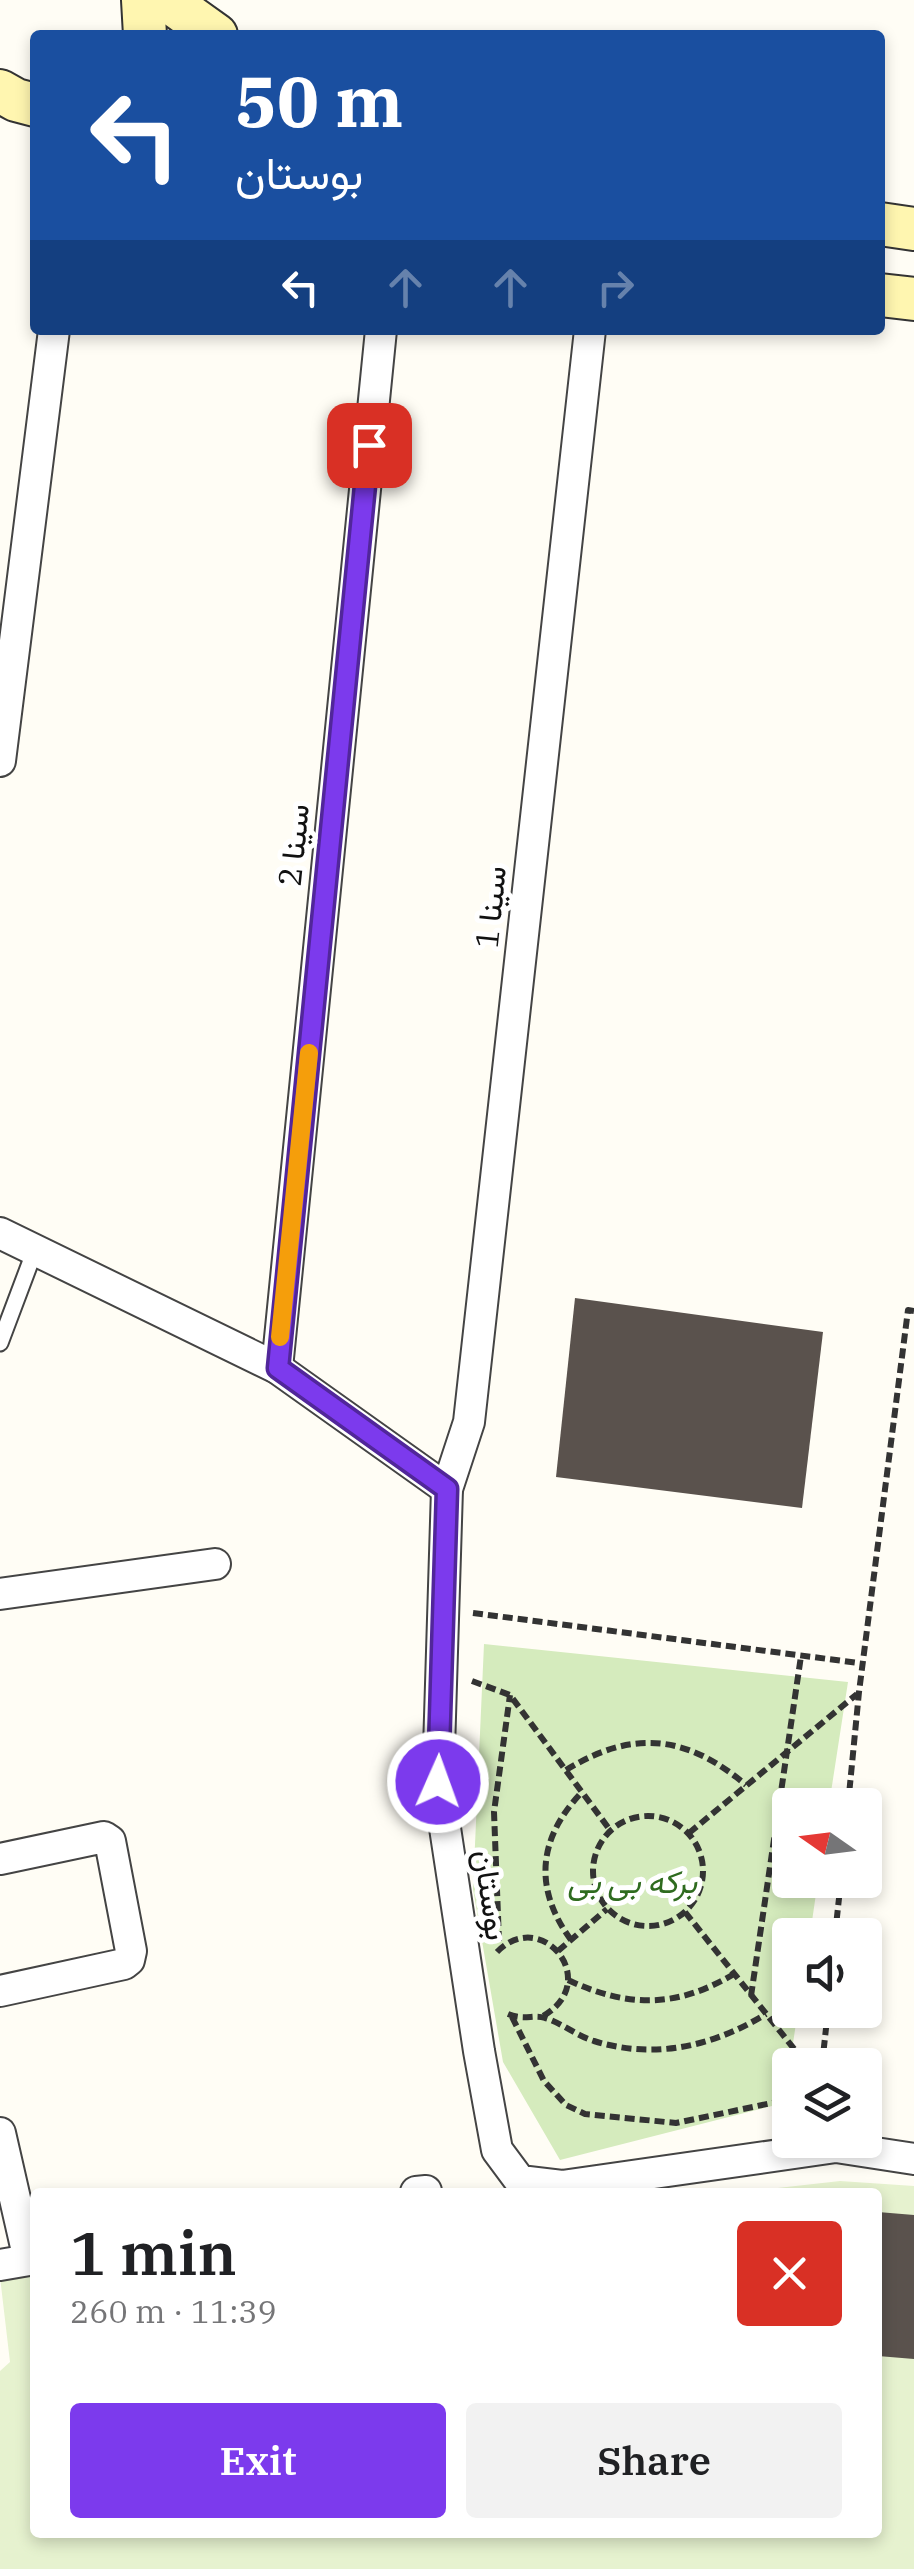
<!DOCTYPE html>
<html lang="en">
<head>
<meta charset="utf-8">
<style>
	:root { --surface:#fff; --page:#f2f2f2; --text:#202124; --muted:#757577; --accent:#7c3aed }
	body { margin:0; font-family:"IBM Plex Serif",Vazirmatn,serif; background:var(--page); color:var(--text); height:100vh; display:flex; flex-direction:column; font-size:38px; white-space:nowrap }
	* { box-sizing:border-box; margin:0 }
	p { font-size:32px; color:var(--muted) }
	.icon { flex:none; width:55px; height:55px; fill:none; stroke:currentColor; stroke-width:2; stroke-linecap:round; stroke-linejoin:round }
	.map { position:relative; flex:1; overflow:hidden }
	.drawer { position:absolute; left:30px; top:2188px; width:852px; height:350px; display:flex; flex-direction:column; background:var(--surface); border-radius:10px; box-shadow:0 5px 15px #0003 }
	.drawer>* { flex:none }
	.top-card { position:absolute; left:30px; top:30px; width:855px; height:305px; border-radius:10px; box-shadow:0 5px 15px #0003; background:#1a4fa0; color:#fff; overflow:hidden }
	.needle { width:65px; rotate:284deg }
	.tools { position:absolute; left:772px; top:1788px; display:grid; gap:20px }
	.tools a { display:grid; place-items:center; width:110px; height:110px; border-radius:10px; background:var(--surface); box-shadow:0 5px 15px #0003; font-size:50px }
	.pin { position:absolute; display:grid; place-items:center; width:85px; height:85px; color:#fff; margin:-42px; border-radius:20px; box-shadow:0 5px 15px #0006 }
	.me { position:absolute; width:110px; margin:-55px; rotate:2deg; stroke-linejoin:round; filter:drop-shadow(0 0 8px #0008) }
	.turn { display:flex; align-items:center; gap:35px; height:210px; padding:0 40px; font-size:45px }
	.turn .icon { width:130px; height:130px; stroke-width:2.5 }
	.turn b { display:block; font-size:70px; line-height:85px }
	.lanes { display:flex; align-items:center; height:95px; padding:0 40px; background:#0003; justify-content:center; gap:50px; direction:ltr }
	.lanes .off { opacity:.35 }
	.round { display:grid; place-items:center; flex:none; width:105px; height:105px; border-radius:10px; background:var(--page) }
	.head { display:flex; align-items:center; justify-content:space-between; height:170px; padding:0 40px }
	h1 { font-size:60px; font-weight:600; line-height:75px }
	.action { display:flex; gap:20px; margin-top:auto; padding:20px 40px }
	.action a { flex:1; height:115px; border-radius:10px; background:var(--accent); color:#fff; font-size:40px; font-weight:600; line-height:115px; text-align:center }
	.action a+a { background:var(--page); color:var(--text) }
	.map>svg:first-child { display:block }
</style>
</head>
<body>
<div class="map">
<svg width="914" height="2569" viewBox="0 0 914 2569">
	<rect width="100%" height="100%" fill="#fffdf5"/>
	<polygon fill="#d5ebbd" points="484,1644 848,1682 829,1805 790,1805 790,1880 818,1880 810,1935 790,1935 790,2010 798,2010 784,2103 560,2160 503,2062 473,1889"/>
	<polygon fill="#e6f2cf" points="840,2181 914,2186 914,2569 0,2569 0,2371 10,2362 0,2277 35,2273 35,2532 878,2532 878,2192 741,2192"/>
	<g fill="#5a524d">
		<polygon points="575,1298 823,1332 802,1508 556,1477"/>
		<polygon points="878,2212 914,2215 914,2359 878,2356"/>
	</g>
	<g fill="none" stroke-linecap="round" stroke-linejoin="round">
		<defs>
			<polyline id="lane" points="0,1343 35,1250"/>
			<g id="street">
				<polyline points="590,330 469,1422 447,1489 438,1782 479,2051 497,2150 520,2181 562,2186 836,2147 914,2159"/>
				<polyline points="0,761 54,330"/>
				<polyline points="0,1233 277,1368 447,1489"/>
				<polyline points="277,1368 381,330"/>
				<polyline points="0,1594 215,1564"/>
				<polyline points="0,1859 104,1837 110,1841 131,1951 129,1960 124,1964 0,1991"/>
				<polyline points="0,2133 29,2260"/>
				<polyline points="416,2192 426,2191"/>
				<polyline points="0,2265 35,2259"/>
			</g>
			<g id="secondary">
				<polyline points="143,0 145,35"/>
				<polyline points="167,0 216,35"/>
				<polyline points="0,91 16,100 35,105"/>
				<polyline points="880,224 914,229"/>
				<polyline points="880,295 914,299"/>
			</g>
		</defs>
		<use href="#lane" stroke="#444" stroke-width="19"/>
		<use href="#street" stroke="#444" stroke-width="34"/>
		<use href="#secondary" stroke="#333" stroke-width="46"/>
		<g stroke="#333" stroke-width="6" stroke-dasharray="10 5" stroke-linecap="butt">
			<polyline points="473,1613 859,1663"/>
			<polyline points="472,1681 510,1695 610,1830"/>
			<path d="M566,1770C633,1729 687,1735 746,1785"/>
			<polyline points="848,1805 859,1692 908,1310 914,1311"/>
			<circle cx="648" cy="1871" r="55"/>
			<polyline points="689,1833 857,1694"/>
			<polyline points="685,1912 807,2065"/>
			<polyline points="835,1935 841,1880"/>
			<path d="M571,1940C533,1888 538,1838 582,1792"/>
			<polyline points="499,1941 494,1812 510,1695"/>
			<polyline points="558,1951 607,1909"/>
			<path d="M497,1952C542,1906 603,1982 543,2016"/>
			<path d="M568,1980C628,2008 677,2008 734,1974"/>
			<polyline points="751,1996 801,1656"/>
			<path d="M508,2014C525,2021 533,2014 545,2018C560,2022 577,2036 594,2041C655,2060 714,2046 766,2014"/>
			<polyline points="512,2017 544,2081 566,2105 585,2114 676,2123 786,2100 790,2093"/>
			<polyline points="822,2065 828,2010"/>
		</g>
		<use href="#lane" stroke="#fff" stroke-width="15"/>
		<use href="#street" stroke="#fff" stroke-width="30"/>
		<use href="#secondary" stroke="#fff6b0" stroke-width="42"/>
	</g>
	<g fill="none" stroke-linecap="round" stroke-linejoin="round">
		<defs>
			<polyline id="route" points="369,445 278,1368 447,1489 438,1782"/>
		</defs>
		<use href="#route" stroke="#51269a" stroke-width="25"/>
		<use href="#route" stroke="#7c3aed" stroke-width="18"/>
		<polyline stroke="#f59e0b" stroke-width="18" points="280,1337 309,1053"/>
	</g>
	<g text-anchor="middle" stroke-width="10" stroke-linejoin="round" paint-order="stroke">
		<g font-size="32" fill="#111" stroke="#fff">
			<text transform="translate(294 845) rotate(-84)" y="11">سینا 2</text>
			<text transform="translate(491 907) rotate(-84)" y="11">سینا 1</text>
			<text transform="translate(491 1895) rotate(82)" y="11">بوستان</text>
		</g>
		<g font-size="32" font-style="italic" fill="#2f6b1f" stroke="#fff">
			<text x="632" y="1893">برکه بی بی</text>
		</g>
	</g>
</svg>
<div class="tools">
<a><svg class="needle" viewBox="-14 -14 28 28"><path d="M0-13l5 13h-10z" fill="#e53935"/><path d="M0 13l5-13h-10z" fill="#757577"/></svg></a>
<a><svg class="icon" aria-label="sound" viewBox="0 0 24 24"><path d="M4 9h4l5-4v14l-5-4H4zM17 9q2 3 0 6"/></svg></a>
<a><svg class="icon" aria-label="layers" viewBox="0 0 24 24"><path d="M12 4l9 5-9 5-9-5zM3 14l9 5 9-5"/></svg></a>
</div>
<div class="pin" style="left:369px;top:445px;background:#d93025"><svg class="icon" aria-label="arrive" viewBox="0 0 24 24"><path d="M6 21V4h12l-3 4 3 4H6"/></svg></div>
<svg class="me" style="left:438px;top:1782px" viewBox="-20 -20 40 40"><circle r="17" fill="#7c3aed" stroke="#fff" stroke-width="3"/><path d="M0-11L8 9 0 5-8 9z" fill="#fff"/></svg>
<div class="top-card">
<div class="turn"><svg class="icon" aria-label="left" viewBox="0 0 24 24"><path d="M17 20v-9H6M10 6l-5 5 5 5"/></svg><div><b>50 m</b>بوستان</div></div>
<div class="lanes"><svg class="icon" aria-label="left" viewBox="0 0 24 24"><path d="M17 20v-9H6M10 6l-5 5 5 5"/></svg><svg class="icon off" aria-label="ahead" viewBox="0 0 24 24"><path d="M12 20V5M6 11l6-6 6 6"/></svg><svg class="icon off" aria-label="ahead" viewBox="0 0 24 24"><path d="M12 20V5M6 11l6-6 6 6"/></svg><svg class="icon off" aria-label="right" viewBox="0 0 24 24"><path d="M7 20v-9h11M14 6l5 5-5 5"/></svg></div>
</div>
<section class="drawer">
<div class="head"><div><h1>1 min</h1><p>260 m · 11:39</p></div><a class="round" style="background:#d93025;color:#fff"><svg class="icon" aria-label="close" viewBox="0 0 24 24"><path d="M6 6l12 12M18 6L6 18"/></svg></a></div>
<div class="action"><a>Exit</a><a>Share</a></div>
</section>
</div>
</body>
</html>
